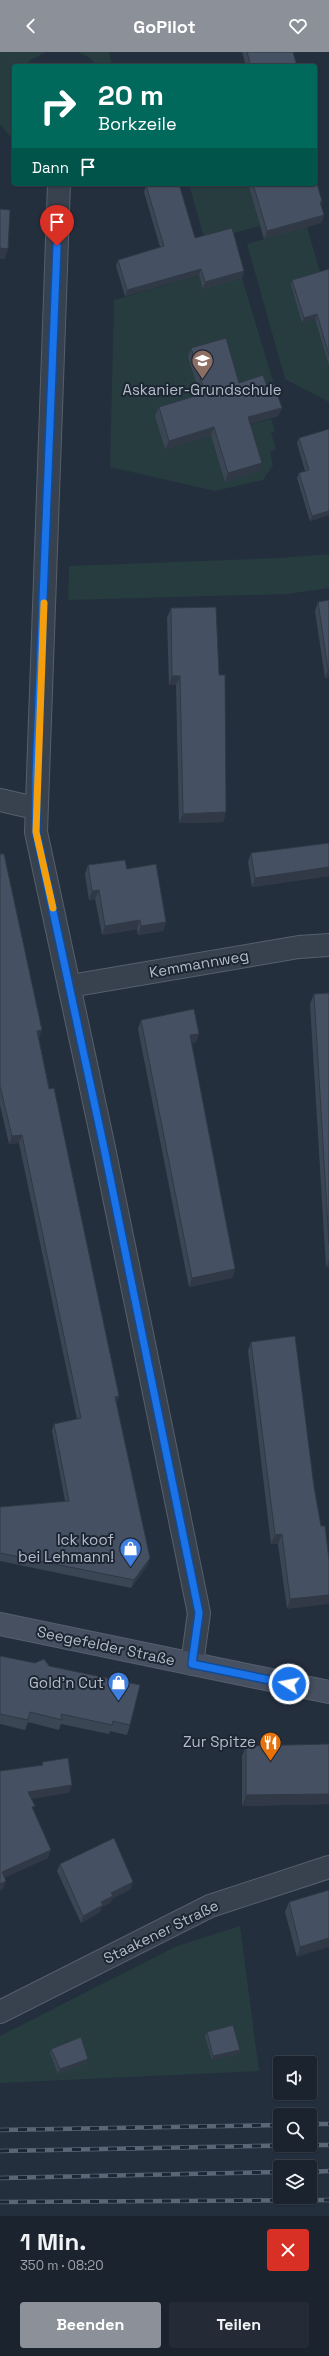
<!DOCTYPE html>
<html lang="de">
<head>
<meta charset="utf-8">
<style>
	:root { --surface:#1b232e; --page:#242b36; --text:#f1f3f6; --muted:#a0a4aa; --line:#39404a; --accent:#8c9099 }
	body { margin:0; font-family:"Space Grotesk",sans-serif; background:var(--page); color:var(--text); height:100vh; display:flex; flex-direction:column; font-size:15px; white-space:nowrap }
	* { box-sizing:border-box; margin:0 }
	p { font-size:13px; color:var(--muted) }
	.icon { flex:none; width:22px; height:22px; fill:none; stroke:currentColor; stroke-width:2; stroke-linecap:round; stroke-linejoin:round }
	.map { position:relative; height:2164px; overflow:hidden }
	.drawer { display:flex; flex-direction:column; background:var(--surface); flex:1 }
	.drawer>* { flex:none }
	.top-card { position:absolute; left:12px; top:12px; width:305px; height:122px; border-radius:4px; box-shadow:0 1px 3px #0004,0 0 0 1px var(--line); background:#00695c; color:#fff; overflow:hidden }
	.controls { position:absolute; left:273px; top:2004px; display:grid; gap:8px }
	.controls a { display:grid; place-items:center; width:44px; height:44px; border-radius:4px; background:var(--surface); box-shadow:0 1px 3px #0004,0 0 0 1px var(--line); font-size:20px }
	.pin { position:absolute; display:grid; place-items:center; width:34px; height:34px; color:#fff; margin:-41px -17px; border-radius:50% 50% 50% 0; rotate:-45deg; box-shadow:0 0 4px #0007 }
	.pin .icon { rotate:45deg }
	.me { position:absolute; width:44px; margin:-22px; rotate:281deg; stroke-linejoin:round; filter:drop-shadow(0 0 3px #0008) }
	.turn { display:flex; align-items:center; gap:14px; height:84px; padding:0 20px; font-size:18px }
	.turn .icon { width:52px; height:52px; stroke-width:2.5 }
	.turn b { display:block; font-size:28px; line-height:34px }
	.then { display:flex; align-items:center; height:38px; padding:0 20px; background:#0003; gap:8px; font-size:15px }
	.round { display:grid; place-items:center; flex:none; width:42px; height:42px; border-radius:4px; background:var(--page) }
	.summary { display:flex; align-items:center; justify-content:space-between; height:68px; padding:0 20px }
	h1 { font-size:24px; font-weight:800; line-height:30px }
	.cta { display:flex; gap:8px; margin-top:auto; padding:8px 20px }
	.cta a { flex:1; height:46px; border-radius:4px; background:var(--accent); color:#fff; font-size:16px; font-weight:800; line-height:46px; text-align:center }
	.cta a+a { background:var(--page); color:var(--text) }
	header { display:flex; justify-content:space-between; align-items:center; height:52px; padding:0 20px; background:var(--accent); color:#fff; font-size:18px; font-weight:800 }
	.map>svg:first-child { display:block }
</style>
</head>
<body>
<header><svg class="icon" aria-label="back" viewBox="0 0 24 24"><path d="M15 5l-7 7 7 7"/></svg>GoPilot<svg class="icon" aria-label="heart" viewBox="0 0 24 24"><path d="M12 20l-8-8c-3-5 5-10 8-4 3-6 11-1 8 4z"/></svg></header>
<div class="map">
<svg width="329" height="2164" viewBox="0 0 329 2164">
	<rect width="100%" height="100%" fill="#242f3e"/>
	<g fill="#263c3f">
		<polygon points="0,0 46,0 31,8 25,14 14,14 14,89 0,72"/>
		<polygon points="78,0 109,0 112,14 97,14 90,6"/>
		<polygon points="189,132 248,132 260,174 205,189"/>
		<polygon points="307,175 321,224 302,271 315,267 329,314 329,350 285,327 247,192"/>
		<polygon points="199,223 242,226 276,339 202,350 165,397 211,384 225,429 245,374 271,367 275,379 271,381 276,397 270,400 273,413 263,428 215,439 110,415 114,248"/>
		<polygon points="329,502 329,536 287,542 68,548 69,514 279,506"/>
		<polygon points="240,1874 259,2019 0,2031 0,1984 177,1894"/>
	</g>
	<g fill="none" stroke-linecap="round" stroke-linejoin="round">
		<defs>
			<g id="street">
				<polyline points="59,132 36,780 104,1096 199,1561 192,1612"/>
				<polyline points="0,748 35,756"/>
				<polyline points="70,934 299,895 329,893"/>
				<polyline points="0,1960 210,1854 329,1815"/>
			</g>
			<polyline id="secondary" points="0,1572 329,1640"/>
		</defs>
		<use href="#street" stroke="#565f6c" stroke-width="24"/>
		<use href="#secondary" stroke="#565f6c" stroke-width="24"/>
		<use href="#street" stroke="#38414e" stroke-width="22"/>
		<use href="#secondary" stroke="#465061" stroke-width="22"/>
		<defs>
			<g id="rail">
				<polyline points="310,2072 329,2072"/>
				<polyline points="0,2078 280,2073"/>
				<polyline points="310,2093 329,2093"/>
				<polyline points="0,2099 310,2093"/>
				<polyline points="310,2120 329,2119"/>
				<polyline points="0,2126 280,2120"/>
				<polyline points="0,2150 329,2148"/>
			</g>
		</defs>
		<use href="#rail" stroke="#5a6575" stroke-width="4.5"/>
		<use href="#rail" stroke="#1d2633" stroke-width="3" stroke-dasharray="9" stroke-linecap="butt"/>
	</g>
	<g fill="#3b4654">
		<polygon points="242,0 293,0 297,14 246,14"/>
		<polygon points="248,132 315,132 322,149 321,153 324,163 321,171 264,187"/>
		<polygon points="146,133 195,186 244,219 242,226 203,237 199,223 125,244 116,214 118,208 160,195 144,140"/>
		<polygon points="329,217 329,314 315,267 302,271 291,233 292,228"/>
		<polygon points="191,296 239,331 267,334 282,356 278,364 250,372 259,419 225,430 211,384 165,397 155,364 159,355 200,343 188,305"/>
		<polygon points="329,377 329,463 310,469 297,426 299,421 305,419 297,391 299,386"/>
		<polygon points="329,548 329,625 325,626 315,559 318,550"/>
		<polygon points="171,556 226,760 223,770 179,771 176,633 169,633 167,566"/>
		<polygon points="329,791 329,824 252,835 248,810 251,801"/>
		<polygon points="0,802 116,1352 150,1506 147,1514 131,1536 0,1509 0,1455 65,1449 52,1379 54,1372 77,1367 19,1091 9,1092 0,1053"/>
		<polygon points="88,813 127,817 166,870 163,879 138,883 137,877 102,883 95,847 89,848 85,822"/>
		<polygon points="329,941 329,1215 326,1215 310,952 314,942"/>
		<polygon points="141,968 199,982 196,990 191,991 235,1217 232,1226 189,1235 138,977"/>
		<polygon points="251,1290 314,1435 321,1474 287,1557 278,1492 271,1492 248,1299"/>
		<polygon points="0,1604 49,1614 130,1673 127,1683 110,1679 109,1682 61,1672 59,1678 28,1670 25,1678 0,1672"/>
		<polygon points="329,1692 329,1752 242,1754 242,1704 246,1694"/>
		<polygon points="60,1812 131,1837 113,1846 110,1851 102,1855 100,1860 81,1871 57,1819"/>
		<polygon points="329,1838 297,1905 285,1860 289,1850"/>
		<polygon points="207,1980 240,1998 239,2002 212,2008 205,1984"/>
		<polygon points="51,1997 87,2011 58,2022 50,2001"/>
	</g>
	<g fill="#303945">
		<polygon points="324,163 321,171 264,187 267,179"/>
		<polygon points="0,196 8,197 5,207 0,207"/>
		<polygon points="201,217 199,223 125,244 127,238"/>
		<polygon points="244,219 242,226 203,237 205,230"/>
		<polygon points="317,262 315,267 302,271 304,266"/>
		<polygon points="282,356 278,364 245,374 248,365"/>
		<polygon points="214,375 211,384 165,397 169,389"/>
		<polygon points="262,411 259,419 225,430 228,421"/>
		<polygon points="329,459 329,463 310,469 312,464"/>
		<polygon points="328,617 329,617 329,625 325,626"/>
		<polygon points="172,624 180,624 176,633 169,633"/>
		<polygon points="226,760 223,770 179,771 183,762"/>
		<polygon points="329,815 329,824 252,835 255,826"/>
		<polygon points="99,838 95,847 89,848 92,839"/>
		<polygon points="140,868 137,877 102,883 105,874"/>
		<polygon points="166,870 163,879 138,883 141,874"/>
		<polygon points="42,978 39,986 34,987 37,979"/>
		<polygon points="199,982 196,990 186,992 190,983"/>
		<polygon points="22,1083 19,1091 9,1092 12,1084"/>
		<polygon points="329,1208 329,1215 326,1215"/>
		<polygon points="235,1217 232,1226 189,1235 192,1226"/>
		<polygon points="119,1344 116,1352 115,1345"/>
		<polygon points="282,1482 278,1492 271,1492 275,1483"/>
		<polygon points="150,1506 147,1514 131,1536 134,1528"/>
		<polygon points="329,1543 329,1552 287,1557 290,1547"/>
		<polygon points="72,1733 69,1741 25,1748 28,1740"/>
		<polygon points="329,1742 329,1752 242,1754 246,1743"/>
		<polygon points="51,1798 48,1806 0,1828 2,1820"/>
		<polygon points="6,1829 3,1837 0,1839 0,1832"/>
		<polygon points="133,1830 131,1837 113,1846 110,1851 102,1855 100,1860 81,1871 83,1864 101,1850 111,1841"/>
		<polygon points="329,1886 329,1895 297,1905 300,1895"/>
		<polygon points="240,1998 239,2002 212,2008 213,2004"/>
		<polygon points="88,2007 87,2011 58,2022 60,2017"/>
	</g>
	<g fill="#455162" stroke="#303945">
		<polygon points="247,0 293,0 297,14 251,14"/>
		<polygon points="315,125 322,149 320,150 324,163 267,179 253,132 315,132"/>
		<polygon points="151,132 179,132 195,186 232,176 244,219 205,230 201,217 127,238 118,208 164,194 146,133"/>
		<polygon points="0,157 10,158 8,197 0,196"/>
		<polygon points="329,217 329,303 317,262 304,266 292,228"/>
		<polygon points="226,286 239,331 263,323 267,334 274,332 282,356 248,365 262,411 228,421 214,375 169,389 159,355 205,341 191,296"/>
		<polygon points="329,377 329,459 312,464 299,421 309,418 299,386"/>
		<polygon points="329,548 329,617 328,617 318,550"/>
		<polygon points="216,555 219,623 225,623 226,760 183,762 180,624 172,624 171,556"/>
		<polygon points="329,791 329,815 255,826 251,801"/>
		<polygon points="0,802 4,802 42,978 37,979 49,1037 54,1036 119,1344 115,1345 150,1506 134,1528 0,1501 0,1455 69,1449 54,1372 81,1366 22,1083 12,1084 0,1034"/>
		<polygon points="125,808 127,817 156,812 166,870 141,874 140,868 105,874 99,838 92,839 88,813"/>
		<polygon points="329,941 329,1192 314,942"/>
		<polygon points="194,957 199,982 190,983 235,1217 192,1226 141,968"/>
		<polygon points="295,1284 314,1435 321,1474 325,1474 329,1508 329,1543 290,1547 282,1482 275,1483 251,1290"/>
		<polygon points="0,1604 35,1611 44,1607 49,1614 140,1633 130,1673 113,1669 112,1673 61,1662 62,1668 30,1660 28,1668 0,1662"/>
		<polygon points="329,1692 329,1742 246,1743 246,1694"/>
		<polygon points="68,1706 72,1733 28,1740 35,1754 32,1755 51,1798 2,1820 6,1829 0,1832 0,1719 43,1713 42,1710"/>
		<polygon points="114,1786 133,1830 111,1841 113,1844 101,1850 103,1853 83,1864 60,1812"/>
		<polygon points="329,1838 329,1886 300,1895 289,1850"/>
		<polygon points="233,1973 240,1998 213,2004 207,1980"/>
		<polygon points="81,1985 88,2007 60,2017 51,1997"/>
	</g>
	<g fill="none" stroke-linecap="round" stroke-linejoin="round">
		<defs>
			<polyline id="route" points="57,194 36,723 36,780 104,1096 199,1561 192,1612 289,1632"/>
		</defs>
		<use href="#route" stroke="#114b97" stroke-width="10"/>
		<use href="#route" stroke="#1a73e8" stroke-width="7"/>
		<polyline stroke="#f59e0b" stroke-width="7" points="44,551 36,780 53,856"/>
	</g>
	<defs>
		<symbol id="school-pin" viewBox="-11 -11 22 30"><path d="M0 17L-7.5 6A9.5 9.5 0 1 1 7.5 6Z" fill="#8d6e63" stroke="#1d2633"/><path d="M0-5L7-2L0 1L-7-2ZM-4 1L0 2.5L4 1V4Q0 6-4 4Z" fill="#fff"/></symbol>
		<symbol id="shop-pin" viewBox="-11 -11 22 30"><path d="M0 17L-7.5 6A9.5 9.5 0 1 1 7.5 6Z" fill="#3f7fe0" stroke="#1d2633"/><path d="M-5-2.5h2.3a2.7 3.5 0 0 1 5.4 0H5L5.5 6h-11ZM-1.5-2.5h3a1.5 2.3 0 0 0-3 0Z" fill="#fff"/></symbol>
		<symbol id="restaurant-pin" viewBox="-11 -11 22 30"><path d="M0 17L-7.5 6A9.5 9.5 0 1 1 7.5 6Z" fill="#e8710a" stroke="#1d2633"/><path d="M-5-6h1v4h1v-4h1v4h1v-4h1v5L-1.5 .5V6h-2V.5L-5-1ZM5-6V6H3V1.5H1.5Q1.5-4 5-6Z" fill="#fff"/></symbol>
	</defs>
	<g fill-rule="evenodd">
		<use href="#school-pin" x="190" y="296" width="25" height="34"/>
		<use href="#shop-pin" x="118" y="1484" width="25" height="34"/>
		<use href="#shop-pin" x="106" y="1618" width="25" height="34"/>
		<use href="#restaurant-pin" x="258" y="1678" width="25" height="34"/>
	</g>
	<g text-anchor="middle" stroke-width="4" stroke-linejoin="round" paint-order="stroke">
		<g font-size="15" fill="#b4bcc9" stroke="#1d2633" text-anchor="end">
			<text x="202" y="343" text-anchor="middle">Askanier-Grundschule</text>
			<text x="114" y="1493">Ick koof<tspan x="114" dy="17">bei Lehmann!</tspan></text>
			<text x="104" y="1636">Gold'n Cut</text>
			<text x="256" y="1695">Zur Spitze</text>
		</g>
		<g font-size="15" fill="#b4bcc9" stroke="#1d2633">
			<text transform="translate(199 912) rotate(-10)" y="5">Kemmannweg</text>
			<text transform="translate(106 1594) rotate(12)" y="5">Seegefelder Straße</text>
			<text transform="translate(161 1880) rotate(-26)" y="5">Staakener Straße</text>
		</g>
	</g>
</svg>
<div class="controls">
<a><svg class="icon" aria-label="sound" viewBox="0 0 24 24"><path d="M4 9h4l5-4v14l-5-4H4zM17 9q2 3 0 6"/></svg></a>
<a><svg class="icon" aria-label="search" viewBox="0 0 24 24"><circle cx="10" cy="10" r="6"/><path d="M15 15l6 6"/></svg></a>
<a><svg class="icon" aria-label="layers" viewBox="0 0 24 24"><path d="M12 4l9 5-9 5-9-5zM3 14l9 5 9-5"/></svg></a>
</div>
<div class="pin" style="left:57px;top:194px;background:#d93025"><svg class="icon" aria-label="arrive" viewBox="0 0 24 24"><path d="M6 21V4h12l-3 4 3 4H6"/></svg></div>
<svg class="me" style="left:289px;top:1632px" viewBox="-20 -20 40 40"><circle r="17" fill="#1a73e8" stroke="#fff" stroke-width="3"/><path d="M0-11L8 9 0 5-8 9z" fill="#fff"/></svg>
<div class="top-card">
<div class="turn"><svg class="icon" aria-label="right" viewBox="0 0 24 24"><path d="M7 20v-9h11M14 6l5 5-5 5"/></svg><div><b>20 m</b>Borkzeile</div></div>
<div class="then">Dann<svg class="icon" aria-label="arrive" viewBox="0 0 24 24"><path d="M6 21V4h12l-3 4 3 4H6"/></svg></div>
</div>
</div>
<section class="drawer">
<div class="summary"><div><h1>1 Min.</h1><p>350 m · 08:20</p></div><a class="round" style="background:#d93025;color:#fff"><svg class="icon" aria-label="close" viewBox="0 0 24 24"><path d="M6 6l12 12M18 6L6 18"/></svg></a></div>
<div class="cta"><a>Beenden</a><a>Teilen</a></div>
</section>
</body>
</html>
